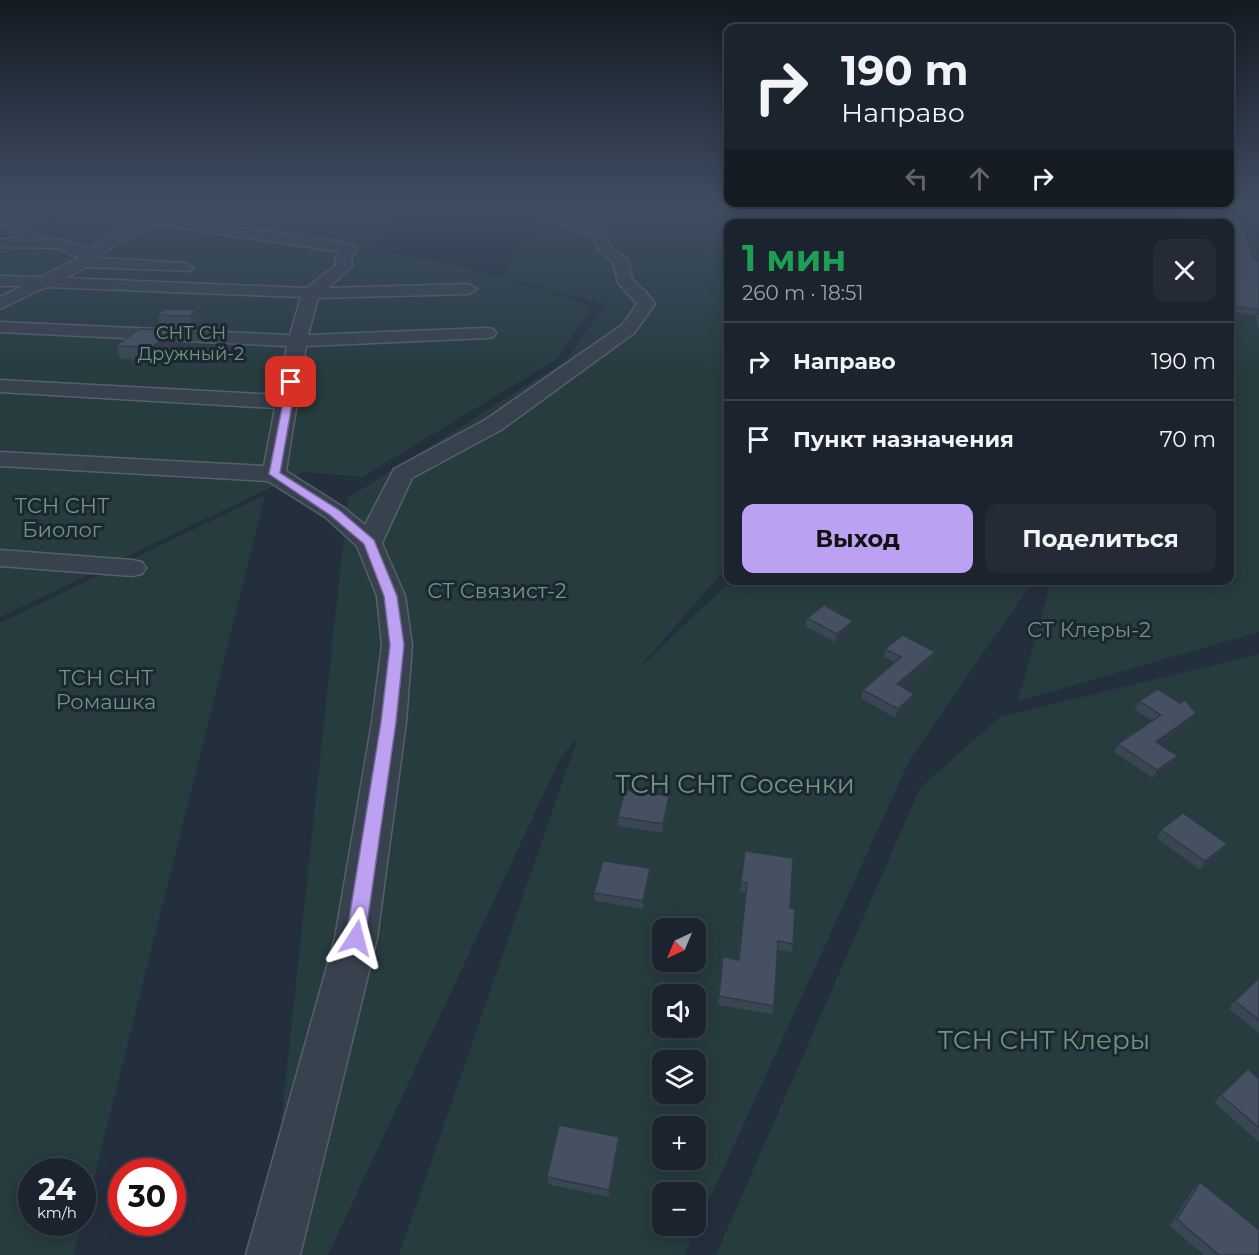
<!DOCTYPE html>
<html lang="ru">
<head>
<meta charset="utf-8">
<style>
	:root { --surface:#1b232e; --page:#242b36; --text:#f1f3f6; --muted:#a0a4aa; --line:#39404a; --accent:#bca0f2 }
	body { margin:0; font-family:Montserrat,sans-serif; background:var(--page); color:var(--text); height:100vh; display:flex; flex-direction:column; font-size:22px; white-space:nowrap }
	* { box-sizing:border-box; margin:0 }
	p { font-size:20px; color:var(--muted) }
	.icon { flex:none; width:33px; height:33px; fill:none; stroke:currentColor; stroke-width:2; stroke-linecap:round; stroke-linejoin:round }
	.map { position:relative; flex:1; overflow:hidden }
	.side { position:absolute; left:724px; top:219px; width:510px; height:366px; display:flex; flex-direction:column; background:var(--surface); border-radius:12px; box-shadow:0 3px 15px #0003,0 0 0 2px var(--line) }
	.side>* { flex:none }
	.top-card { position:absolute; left:724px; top:24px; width:510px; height:183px; border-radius:12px; box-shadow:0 3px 15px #0003,0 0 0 2px var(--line); background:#1b232e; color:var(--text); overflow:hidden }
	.needle { width:39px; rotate:224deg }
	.fabs { position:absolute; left:652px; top:918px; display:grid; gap:12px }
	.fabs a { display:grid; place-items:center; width:54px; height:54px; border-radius:12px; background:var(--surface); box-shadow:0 3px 15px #0003,0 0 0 2px var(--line); font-size:30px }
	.speed { position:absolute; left:18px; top:1158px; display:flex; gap:12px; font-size:30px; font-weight:700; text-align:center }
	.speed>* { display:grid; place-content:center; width:78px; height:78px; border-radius:50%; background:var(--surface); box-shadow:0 3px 15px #0003,0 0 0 2px var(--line); line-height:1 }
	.speed small { font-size:15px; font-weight:400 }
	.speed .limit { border:9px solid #d22; background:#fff; color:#111 }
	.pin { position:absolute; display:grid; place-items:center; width:51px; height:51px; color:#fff; margin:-26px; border-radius:12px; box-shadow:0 3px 9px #0006 }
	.me { position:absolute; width:66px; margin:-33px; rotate:9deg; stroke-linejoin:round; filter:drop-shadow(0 0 4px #0008) }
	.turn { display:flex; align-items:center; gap:21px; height:126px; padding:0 18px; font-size:27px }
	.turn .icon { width:78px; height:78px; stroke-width:2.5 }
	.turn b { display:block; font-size:42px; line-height:51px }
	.lanes { display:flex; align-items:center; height:57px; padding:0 18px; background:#0003; justify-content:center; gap:30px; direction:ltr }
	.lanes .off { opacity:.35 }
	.round { display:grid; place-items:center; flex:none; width:63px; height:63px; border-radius:12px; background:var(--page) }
	.headline { display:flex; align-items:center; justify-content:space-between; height:102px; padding:0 18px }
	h1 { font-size:36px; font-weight:700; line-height:45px; color:#1e9e55 }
	.action { display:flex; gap:12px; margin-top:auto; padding:12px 18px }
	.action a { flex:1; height:69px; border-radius:12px; background:var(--accent); color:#111; font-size:24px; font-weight:700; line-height:69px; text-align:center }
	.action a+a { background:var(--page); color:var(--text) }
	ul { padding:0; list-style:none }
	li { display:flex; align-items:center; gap:18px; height:78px; padding:0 18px; border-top:2px solid var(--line) }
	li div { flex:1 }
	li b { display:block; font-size:22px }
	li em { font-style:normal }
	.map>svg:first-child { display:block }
</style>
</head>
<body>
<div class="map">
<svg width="1259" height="1255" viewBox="0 0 1259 1255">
	<rect width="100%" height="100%" fill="#242f3e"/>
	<g fill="#263c3f" fill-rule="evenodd">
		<polygon points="0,203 35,203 82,261 0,306"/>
		<polygon points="38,203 151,203 163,216 83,258"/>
		<polygon points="155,203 404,203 400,217 368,247 166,215"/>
		<path d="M546,203H934L929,215L919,223L729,224V565L636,671L731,581H1033L910,759L684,1255H399L578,737L561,757L328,1255H267L348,498L565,361L605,305L503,277ZM663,928H696V962H663ZM663,994H696V1028H663ZM663,1060H696V1094H663ZM663,1126H696V1160H663ZM663,1192H696V1226H663Z"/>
		<polygon points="939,203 1073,203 1071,223 926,223 934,216"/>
		<polygon points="1079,203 1259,203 1259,632 1018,701 1051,581 1230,580 1230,224 1076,223"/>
		<polygon points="167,217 461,265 592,306 557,359 362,477 303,472 0,617 0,310"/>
		<polygon points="265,495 83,1222 82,1172 32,1172 32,1222 82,1222 74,1255 0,1255 0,623"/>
		<polygon points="1259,654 1259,1255 716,1255 920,788 1000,717"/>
	</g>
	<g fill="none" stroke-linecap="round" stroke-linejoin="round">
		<defs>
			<g id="street">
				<path d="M177,203H194L170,217C231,230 294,231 355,246L357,249L351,258L352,266L328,288L469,284L477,289L469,294L318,298L308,335L487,328L493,329L496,333L493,337L487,338L306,346L286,471L343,507L365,525L394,469L485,420L622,325L637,304L618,283L613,262L600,252L592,236L553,220L549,208L553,203H566L563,208L564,215L603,230L611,247L628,260L632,279L646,292L655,304L634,333L501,430L412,478L382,543L405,596L412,645L406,722L377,938L300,1255H246L335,938L372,722L382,645L377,596L357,546L325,517L268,481L0,466V452L264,466L275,408L0,392V380L277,395L287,346L0,332V322L290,335L301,297L46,287L0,309V297L22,286H0V276L41,277L79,258L58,248L0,247V239L23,238L0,222V212L43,238L75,243L89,251L105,238ZM158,223C218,236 279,241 340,252L335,258L336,265L307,288L65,278L86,267L191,271L193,268L185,263L98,258L115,244Z"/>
				<polygon points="0,550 132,560 142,562 146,568 142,574 132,576 0,566"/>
			</g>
		</defs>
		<use href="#street" stroke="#565f6c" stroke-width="3"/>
		<use href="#street" fill="#38414e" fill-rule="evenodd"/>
	</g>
	<g fill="#3b4654">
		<polygon points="1165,203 1242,203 1240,216 1253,260 1259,261 1259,331 1255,315 1230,312 1230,224 1175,224 1175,219 1173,219 1170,204"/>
		<polygon points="197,310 201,323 194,328 161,327 157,315"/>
		<polygon points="173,330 177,343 156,360 121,359 116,346"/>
		<polygon points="807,618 852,629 835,642 805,626"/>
		<polygon points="885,649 935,652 933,661 902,687 912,702 895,718 861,698 863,690 895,662 884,657"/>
		<polygon points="1139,701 1196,713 1192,721 1160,744 1173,765 1153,778 1114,752 1118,744 1153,721 1135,710"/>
		<polygon points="669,796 668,805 663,833 618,826 618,817"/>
		<polygon points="1161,830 1222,853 1200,870 1157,838"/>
		<polygon points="745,851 790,908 793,944 792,952 777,950 774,1006 772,1014 718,1005 723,957 738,960 746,892 740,891"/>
		<polygon points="650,868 650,877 643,909 595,901 594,893"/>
		<polygon points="1259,979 1259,1033 1229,1009 1235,1001"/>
		<polygon points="1259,1079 1259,1142 1215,1103 1221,1095"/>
		<polygon points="619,1137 619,1144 609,1197 548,1184 547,1177"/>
		<polygon points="1200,1182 1257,1255 1204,1255 1170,1226 1193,1189"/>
	</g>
	<g fill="#303945">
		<polygon points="197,310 201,323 194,328 190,316"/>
		<polygon points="173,330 177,343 156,360 152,347"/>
		<polygon points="853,621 852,629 835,642 837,634"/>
		<polygon points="935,652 933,661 895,693 897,684"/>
		<polygon points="914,694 912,702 895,718 898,709"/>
		<polygon points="1196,713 1192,721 1151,750 1156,742"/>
		<polygon points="1178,756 1173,765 1153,778 1157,770"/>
		<polygon points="669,796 668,805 663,833 663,824"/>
		<polygon points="1227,844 1222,853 1200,870 1205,861"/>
		<polygon points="650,868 650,877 643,909 643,901"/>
		<polygon points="619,1137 619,1144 609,1197 609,1190"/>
	</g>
	<g fill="#455162" stroke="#303945" stroke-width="1.5">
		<polygon points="1173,203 1242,203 1240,216 1253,260 1259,261 1259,315 1258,309 1230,306 1230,224 1177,224 1177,214 1174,214"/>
		<polygon points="165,309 197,310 190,316 157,315"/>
		<polygon points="139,329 173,330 152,347 116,346"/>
		<polygon points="824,605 853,621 837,634 807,618"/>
		<polygon points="903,635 935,652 897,684 914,694 898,709 863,690 901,657 885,649"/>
		<polygon points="1158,689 1180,703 1185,700 1196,713 1156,742 1178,756 1157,770 1118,744 1161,715 1139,701"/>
		<polygon points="625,790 669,796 663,824 618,817"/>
		<polygon points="1183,813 1227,844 1205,861 1161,830"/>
		<polygon points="745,851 793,858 790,908 795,909 793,944 778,941 774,1006 719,996 723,957 739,960 747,883 741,882"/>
		<polygon points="603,861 650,868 643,901 594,893"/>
		<polygon points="1259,978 1259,1020 1235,1001"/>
		<polygon points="1248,1069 1259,1079 1259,1128 1221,1095"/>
		<polygon points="559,1125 619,1137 609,1190 547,1177"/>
		<polygon points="1200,1182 1259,1230 1259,1251 1257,1255 1219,1255 1177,1219"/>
	</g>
	<linearGradient id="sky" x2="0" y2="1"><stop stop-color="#141a22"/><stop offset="0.54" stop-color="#3f4d63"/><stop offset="1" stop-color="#3f4d63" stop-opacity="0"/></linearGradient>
	<rect width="1259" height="379" fill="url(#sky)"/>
	<polygon fill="#bca0f2" stroke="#7a689d" stroke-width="1.5" points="291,379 296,382 280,473 339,510 374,540 397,596 404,645 396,722 365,938 363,944 356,947 349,944 346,938 381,722 390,645 384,596 364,544 330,515 269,474 287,382"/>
	<g text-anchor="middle" stroke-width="6" stroke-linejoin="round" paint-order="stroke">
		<g font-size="18" fill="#6b9a76" stroke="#1d2633">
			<text x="191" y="339">СНТ СН<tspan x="191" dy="21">Дружный-2</tspan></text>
		</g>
		<g font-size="21" fill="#6b9a76" stroke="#1d2633">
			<text x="62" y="513">ТСН СНТ<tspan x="62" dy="24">Биолог</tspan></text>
			<text x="497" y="598">СТ Связист-2</text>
			<text x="1089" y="637">СТ Клеры-2</text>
			<text x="106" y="685">ТСН СНТ<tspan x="106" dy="24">Ромашка</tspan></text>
		</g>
		<g font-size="26" fill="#6b9a76" stroke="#1d2633">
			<text x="735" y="793">ТСН СНТ Сосенки</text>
			<text x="1044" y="1049">ТСН СНТ Клеры</text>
		</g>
	</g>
</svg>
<div class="fabs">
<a><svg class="needle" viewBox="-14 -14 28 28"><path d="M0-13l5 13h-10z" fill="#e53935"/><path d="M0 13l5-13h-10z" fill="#a0a4aa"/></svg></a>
<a><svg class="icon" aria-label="sound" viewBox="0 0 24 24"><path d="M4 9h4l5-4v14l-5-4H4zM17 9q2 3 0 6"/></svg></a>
<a><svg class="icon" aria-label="layers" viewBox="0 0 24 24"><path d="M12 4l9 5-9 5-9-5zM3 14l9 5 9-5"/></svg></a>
<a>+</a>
<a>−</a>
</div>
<div class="speed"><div>24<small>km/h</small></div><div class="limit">30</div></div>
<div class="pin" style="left:291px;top:382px;background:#d93025"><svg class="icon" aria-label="arrive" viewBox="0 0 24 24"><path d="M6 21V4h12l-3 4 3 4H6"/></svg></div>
<svg class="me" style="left:356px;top:938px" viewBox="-20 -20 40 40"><path d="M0-17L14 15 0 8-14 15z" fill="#bca0f2" stroke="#fff" stroke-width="4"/></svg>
<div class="top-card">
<div class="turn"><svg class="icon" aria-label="right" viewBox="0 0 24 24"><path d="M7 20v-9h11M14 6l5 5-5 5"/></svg><div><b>190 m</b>Направо</div></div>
<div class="lanes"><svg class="icon off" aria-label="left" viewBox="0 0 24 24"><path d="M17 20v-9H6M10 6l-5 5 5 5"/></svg><svg class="icon off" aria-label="ahead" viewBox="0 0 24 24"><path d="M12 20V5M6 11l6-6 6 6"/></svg><svg class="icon" aria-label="right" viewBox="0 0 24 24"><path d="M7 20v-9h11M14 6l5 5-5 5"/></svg></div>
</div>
<section class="side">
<div class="headline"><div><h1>1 мин</h1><p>260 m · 18:51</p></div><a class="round"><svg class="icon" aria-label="close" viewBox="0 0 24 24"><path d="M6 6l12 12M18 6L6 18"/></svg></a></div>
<ul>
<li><svg class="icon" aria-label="right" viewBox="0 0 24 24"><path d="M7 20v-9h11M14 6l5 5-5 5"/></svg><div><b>Направо</b></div><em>190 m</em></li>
<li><svg class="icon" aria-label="arrive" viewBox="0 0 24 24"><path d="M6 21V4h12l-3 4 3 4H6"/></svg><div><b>Пункт назначения</b></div><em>70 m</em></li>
</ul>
<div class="action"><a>Выход</a><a>Поделиться</a></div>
</section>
</div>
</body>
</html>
